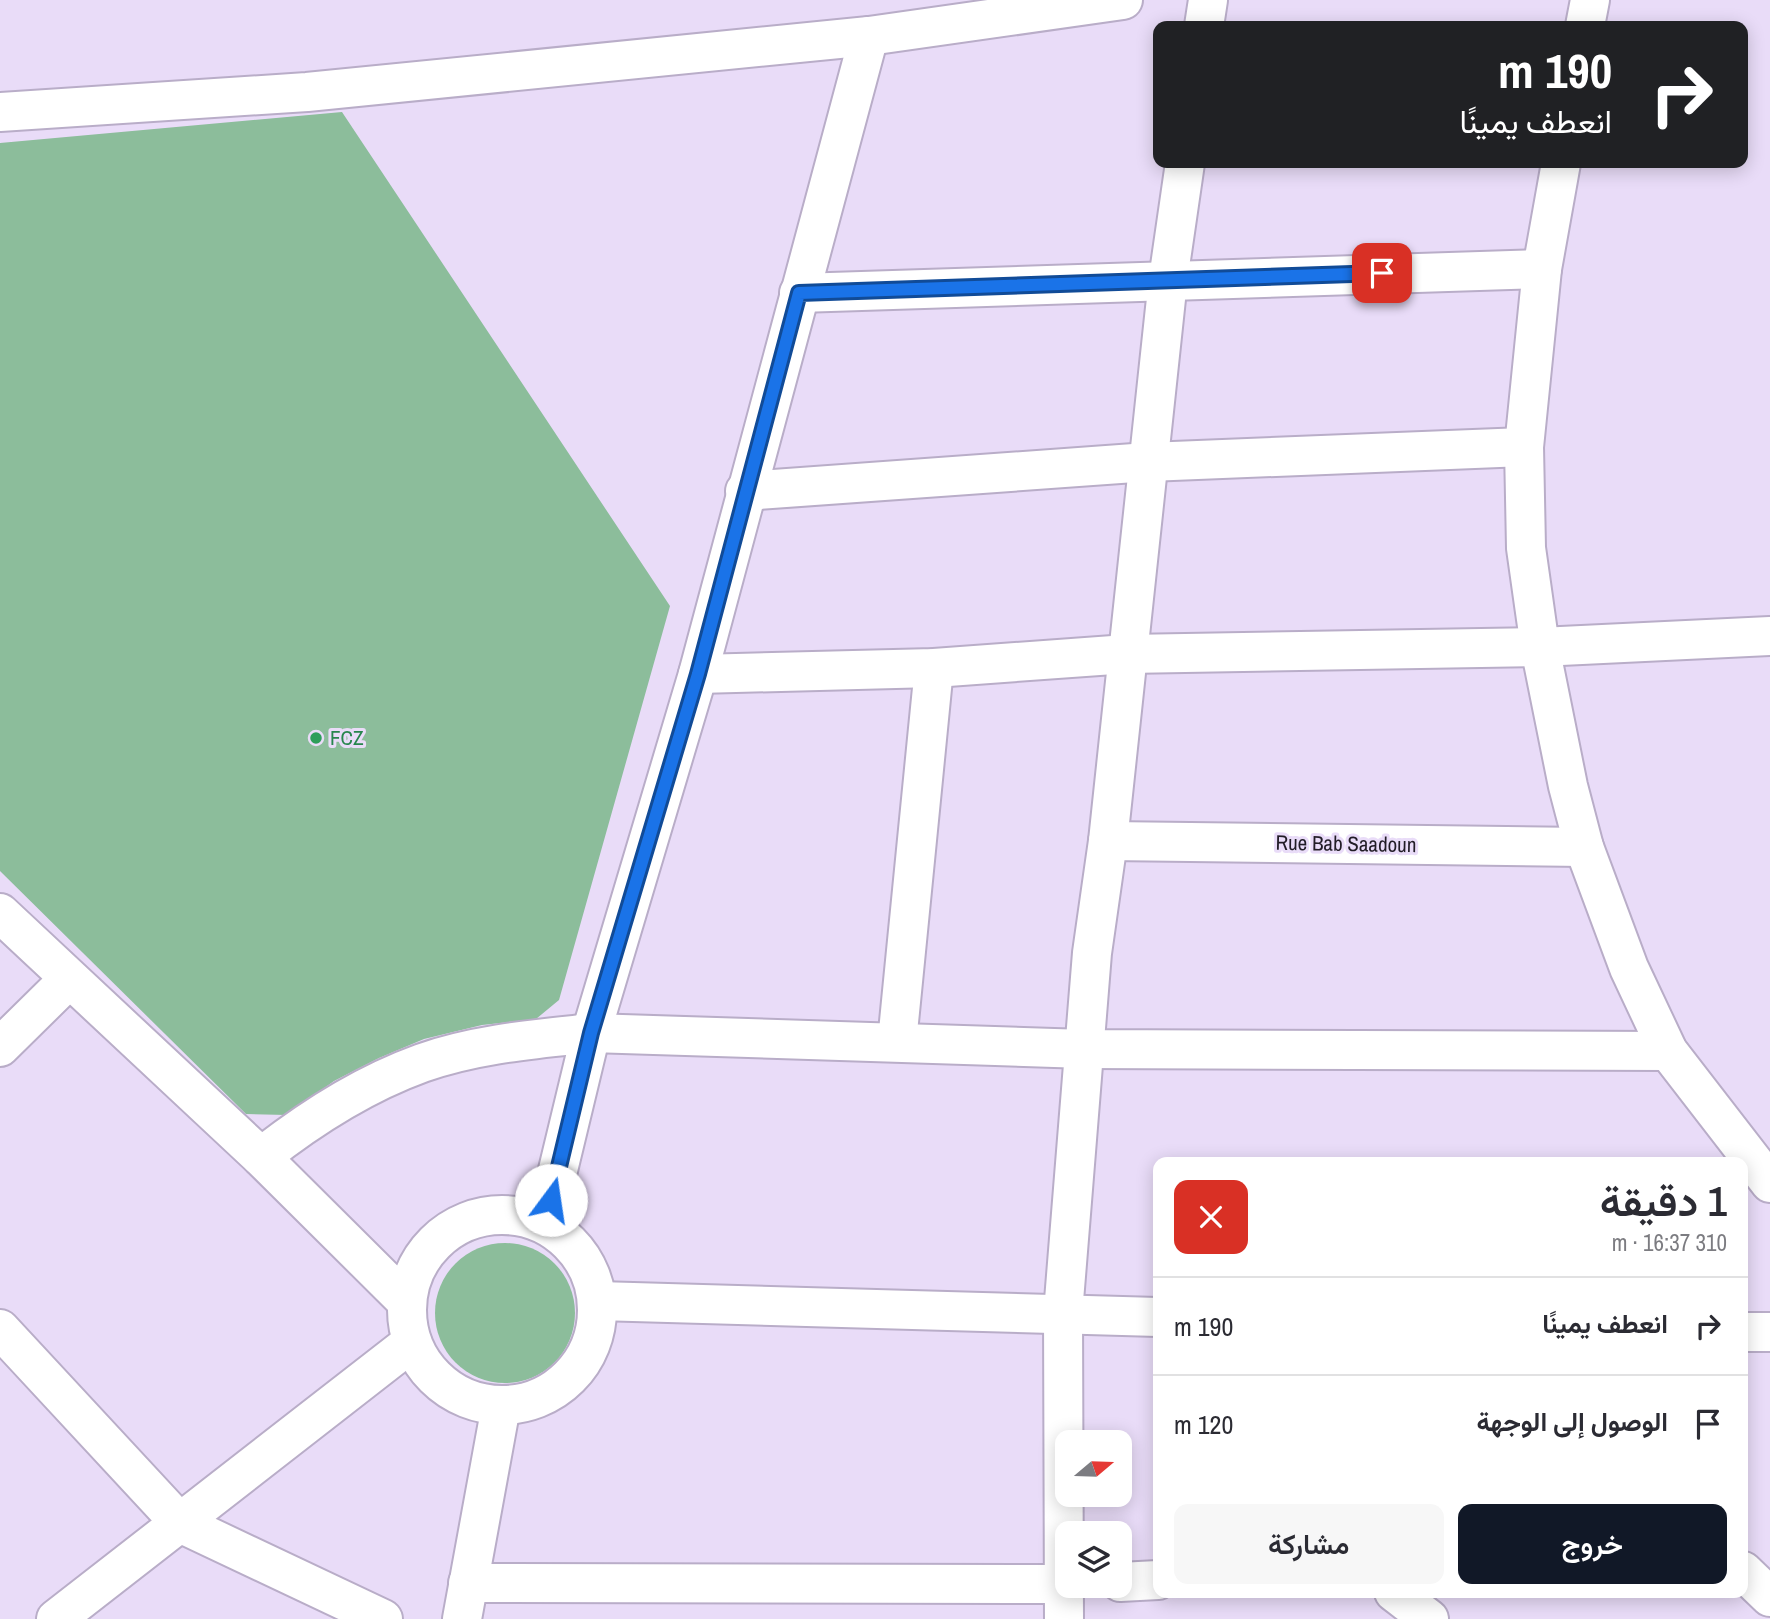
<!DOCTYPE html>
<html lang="ar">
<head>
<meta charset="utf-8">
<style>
	:root { --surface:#fff; --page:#f7f7f7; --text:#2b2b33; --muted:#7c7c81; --line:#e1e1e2; --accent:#111827 }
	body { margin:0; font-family:"Archivo Narrow",Vazirmatn,sans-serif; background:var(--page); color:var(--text); direction:rtl; height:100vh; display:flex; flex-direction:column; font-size:26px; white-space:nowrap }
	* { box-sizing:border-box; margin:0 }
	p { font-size:23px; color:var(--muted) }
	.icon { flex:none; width:38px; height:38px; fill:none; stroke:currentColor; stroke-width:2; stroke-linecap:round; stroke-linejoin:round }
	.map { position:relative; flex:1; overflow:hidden; direction:ltr }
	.sheet { position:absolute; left:1153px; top:1157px; width:595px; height:441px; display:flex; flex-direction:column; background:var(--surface); border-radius:14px; box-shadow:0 4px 18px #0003; direction:rtl }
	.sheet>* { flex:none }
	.banner { position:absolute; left:1153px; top:21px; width:595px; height:147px; border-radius:14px; box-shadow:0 4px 18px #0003; direction:rtl; background:#202124; color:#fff; overflow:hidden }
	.needle { width:46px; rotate:71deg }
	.tools { position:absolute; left:1055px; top:1430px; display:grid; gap:14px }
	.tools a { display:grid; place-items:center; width:77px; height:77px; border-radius:14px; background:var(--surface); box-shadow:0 4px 18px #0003; font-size:35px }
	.pin { position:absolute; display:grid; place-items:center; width:60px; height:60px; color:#fff; margin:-30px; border-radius:14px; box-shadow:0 4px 10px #0006 }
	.me { position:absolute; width:77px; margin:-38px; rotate:14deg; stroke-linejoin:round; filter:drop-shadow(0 0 5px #0008) }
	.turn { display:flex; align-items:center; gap:24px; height:147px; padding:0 21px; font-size:32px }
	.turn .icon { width:91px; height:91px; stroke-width:2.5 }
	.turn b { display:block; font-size:49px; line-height:60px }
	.round { display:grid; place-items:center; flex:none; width:74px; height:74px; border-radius:14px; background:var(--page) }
	.head { display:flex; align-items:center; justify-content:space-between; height:119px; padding:0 21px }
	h1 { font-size:42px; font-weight:600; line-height:52px }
	.cta { display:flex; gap:14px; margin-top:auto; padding:14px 21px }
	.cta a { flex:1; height:80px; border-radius:14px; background:var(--accent); color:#fff; font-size:28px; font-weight:600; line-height:80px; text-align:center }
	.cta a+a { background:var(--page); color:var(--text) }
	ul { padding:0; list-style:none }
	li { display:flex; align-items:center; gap:21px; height:98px; padding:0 21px; border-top:2px solid var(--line) }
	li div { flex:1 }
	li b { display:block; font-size:26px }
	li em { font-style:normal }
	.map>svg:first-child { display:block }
</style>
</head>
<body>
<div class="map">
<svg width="1770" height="1619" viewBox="0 0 1770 1619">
	<rect width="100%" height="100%" fill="#e9dcf8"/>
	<g fill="#8cbd9b">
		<polygon points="342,112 670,606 559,1000 536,1019 482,1025 424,1039 379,1058 334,1081 287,1115 246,1114 0,871 0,143"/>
		<circle cx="505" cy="1313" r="70"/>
	</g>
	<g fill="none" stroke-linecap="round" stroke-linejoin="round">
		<defs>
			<g id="minor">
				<polyline points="1204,26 1208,0"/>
				<polyline points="1585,26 1590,0"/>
				<polyline points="0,112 307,92 869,36 1123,0"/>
				<polyline points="1561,163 1542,269 1524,447 1526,548 1540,647 1568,786 1584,847 1629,968 1668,1051 1770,1183"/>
				<polyline points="799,293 1542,269"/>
				<polyline points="745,491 1148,462 1524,447"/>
				<polyline points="698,674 934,668 1127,654 1540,647 1770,636"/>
				<polyline points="1108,841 1584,847"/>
				<polyline points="0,913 261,1157 407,1302"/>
				<polyline points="897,1042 934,668"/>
				<polyline points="0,1047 69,979"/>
				<path d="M261,1157C309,1119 364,1084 422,1063C475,1044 536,1039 591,1033L1085,1049L1668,1051"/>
				<circle cx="502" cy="1310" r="95"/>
				<polyline points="545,1224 591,1033 698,674 869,36"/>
				<polyline points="598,1301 1158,1317"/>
				<polyline points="0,1329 180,1523 383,1619"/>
				<polyline points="1743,1332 1770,1332"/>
				<polyline points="1743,1571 1770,1597"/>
				<polyline points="1120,1582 1158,1580"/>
				<polyline points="468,1583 1068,1584"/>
				<polyline points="1394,1592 1429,1619"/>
				<polyline points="56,1619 412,1342"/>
				<polyline points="462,1619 501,1406"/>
				<polyline points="1064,1619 1063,1313 1092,953 1108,841 1168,280 1185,163"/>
			</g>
		</defs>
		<use href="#minor" stroke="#b9adc8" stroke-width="42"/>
		<use href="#minor" stroke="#fff" stroke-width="38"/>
	</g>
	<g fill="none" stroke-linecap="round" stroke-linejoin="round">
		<defs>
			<polyline id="route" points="551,1200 591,1033 698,674 799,293 1382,273"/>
		</defs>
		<use href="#route" stroke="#114b97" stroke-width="18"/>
		<use href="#route" stroke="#1a73e8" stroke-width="12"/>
	</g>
	<circle fill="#2e9e5b" stroke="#e9dcf8" stroke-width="2.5" cx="316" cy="738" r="7"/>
	<g text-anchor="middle" stroke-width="6" stroke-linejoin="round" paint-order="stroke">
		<g font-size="21" fill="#27864d" stroke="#e9dcf8" text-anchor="start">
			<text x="330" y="745">FCZ</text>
		</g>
		<g font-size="21" fill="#211c26" stroke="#e9dcf8">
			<text transform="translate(1346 844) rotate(1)" y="7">Rue Bab Saadoun</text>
		</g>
	</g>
</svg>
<div class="tools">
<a><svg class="needle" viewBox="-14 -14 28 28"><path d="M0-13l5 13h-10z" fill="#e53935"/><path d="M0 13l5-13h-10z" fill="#7c7c81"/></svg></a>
<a><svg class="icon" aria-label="layers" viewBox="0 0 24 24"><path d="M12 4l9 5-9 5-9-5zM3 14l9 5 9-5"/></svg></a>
</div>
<div class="pin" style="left:1382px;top:273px;background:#d93025"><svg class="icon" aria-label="arrive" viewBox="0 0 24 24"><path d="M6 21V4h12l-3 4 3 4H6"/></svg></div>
<svg class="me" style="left:551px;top:1200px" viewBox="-20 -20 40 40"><circle r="19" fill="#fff"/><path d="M0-13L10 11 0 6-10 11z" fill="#1a73e8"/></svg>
<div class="banner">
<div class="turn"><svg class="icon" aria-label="right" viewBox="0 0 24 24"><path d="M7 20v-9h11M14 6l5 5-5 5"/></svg><div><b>190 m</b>انعطف يمينًا</div></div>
</div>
<section class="sheet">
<div class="head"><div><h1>1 دقيقة</h1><p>310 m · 16:37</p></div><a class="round" style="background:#d93025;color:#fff"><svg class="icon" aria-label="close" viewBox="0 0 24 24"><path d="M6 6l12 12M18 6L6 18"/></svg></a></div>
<ul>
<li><svg class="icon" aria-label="right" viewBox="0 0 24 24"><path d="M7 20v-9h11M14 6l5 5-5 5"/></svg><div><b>انعطف يمينًا</b></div><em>190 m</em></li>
<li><svg class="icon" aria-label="arrive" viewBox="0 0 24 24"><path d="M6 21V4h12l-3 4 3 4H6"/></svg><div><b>الوصول إلى الوجهة</b></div><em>120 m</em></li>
</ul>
<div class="cta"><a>خروج</a><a>مشاركة</a></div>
</section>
</div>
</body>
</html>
